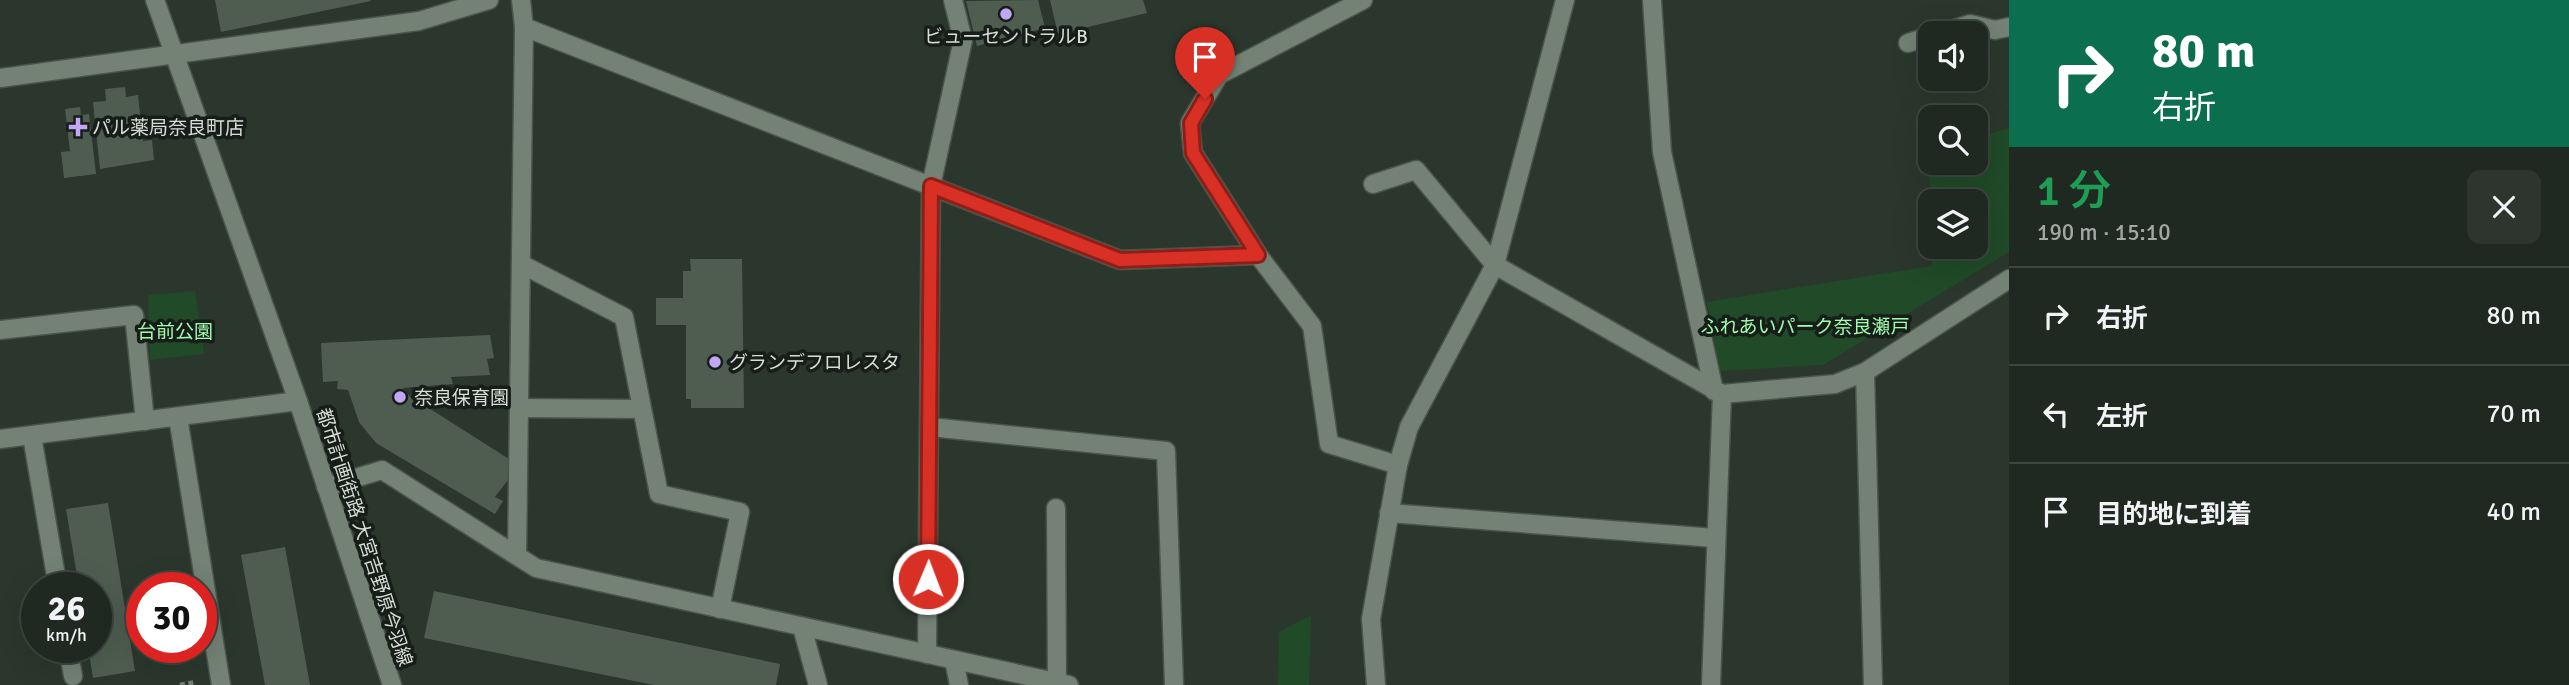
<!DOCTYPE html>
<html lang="ja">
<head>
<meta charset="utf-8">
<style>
	:root { --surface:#202921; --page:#2d352e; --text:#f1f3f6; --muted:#a2a6a5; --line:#3d453f }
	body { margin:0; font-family:Signika,"Noto Sans JP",sans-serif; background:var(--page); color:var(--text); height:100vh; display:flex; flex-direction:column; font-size:26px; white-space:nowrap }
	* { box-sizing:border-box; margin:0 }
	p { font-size:23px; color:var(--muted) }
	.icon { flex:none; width:38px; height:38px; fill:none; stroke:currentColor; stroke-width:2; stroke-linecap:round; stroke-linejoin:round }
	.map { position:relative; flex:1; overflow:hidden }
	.side { display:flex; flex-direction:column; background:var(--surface); width:560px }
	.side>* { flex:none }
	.top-card { background:#0b6e4f; color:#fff; overflow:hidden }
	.tools { position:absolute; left:1918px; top:21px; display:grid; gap:14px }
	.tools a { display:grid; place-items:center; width:70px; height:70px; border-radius:14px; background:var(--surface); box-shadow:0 7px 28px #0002,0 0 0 2px var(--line); font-size:35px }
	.speed { position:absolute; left:21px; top:572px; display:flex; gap:14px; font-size:35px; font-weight:700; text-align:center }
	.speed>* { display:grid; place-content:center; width:91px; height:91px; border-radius:50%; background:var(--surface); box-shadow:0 7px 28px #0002,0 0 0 2px var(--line); line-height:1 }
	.speed small { font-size:18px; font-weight:400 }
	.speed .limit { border:10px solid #d22; background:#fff; color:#111 }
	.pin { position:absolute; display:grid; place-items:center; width:60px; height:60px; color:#fff; margin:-72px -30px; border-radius:50% 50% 50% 0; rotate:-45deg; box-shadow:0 0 7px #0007 }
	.pin .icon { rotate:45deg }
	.me { position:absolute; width:77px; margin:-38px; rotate:1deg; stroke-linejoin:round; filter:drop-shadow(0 0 5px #0008) }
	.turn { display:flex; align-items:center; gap:24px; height:147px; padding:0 28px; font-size:32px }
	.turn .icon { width:91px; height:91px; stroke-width:2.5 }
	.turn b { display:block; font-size:49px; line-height:60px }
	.round { display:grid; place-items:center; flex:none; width:74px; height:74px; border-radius:14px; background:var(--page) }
	.head { display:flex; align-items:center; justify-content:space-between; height:119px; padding:0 28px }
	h1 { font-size:42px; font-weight:600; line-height:52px; color:#1e9e55 }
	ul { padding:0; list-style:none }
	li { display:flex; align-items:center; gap:21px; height:98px; padding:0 28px; border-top:2px solid var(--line) }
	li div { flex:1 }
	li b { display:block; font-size:26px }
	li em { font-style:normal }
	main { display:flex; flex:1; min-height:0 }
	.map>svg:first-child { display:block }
</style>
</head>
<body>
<main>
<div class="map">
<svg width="2009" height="685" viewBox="0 0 2009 685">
	<rect width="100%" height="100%" fill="#2b372c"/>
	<g fill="#204a28">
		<polygon points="2009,128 2009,252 1823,365 1720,371 1707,302 1931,266 1935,247 1976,247 1976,201 1931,201 1928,160 1930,158 1930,163 1976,163 1976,138"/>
		<polygon points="195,291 204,354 150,360 148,295"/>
		<polygon points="1311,615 1309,685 1278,685 1279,632"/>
	</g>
	<g fill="#4f5d50">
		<polygon points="215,0 370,0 371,1 221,32"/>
		<polygon points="1038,0 1045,28 977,46 966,1"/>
		<polygon points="1050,0 1143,0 1147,13 1058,34"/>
		<polygon points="125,87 126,97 138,95 143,141 152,140 154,160 100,169 93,102 106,101 105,89"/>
		<polygon points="80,107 81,115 89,114 96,174 64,178 61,152 70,151 65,109"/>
		<polygon points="690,259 742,259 744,408 691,408 691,399 686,399 686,325 656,325 656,298 683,298 683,271 691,271"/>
		<polygon points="490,335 494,358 487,359 490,375 451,377 453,384 403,388 420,409 424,405 509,459 510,477 495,497 503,501 495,514 376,443 359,422 348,390 337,389 338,381 323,382 321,343"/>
		<polygon points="108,503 135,671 93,678 88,648 96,648 96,588 79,588 66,509"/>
		<polygon points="285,547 310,685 265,685 241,555"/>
		<polygon points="434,591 780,664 776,685 654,685 424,638"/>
	</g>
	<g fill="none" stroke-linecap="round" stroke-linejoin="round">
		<defs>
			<g id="lane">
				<polyline points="1373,184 1416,170 1495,265"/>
				<polyline points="178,417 221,685"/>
				<polyline points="32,436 58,588"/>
				<polyline points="68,648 73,676"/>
			</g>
			<g id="street">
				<polyline points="1363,0 1219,75 1190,123 1193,153 1258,255 1312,326 1329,444 1398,465"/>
				<polyline points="1652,0 1662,152 1714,391"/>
				<polyline points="524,27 1120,260 1258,255"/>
				<polyline points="1941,33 1970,24 1995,30 2009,27"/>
				<polyline points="1908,43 1930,36"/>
				<polyline points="521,264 624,317 659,494 740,512 720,609"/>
				<polyline points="1495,265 1722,394 1835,384 1865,372 2009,279"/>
				<polyline points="0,330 134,315 145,421"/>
				<polyline points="1865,372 1873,685"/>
				<polyline points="298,401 392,685"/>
				<polyline points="519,408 641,409"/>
				<polyline points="930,427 1166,451 1174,685"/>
				<polyline points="326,487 382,470 536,568 1069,685"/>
				<polyline points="1056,508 1057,682"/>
				<polyline points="1389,513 1715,538"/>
				<polyline points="517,555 524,27 521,0"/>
				<polyline points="802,627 818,685"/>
				<polyline points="927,654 931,186 963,40 953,0"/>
				<polyline points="954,660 959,685"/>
				<polyline points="1711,685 1722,394"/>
			</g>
			<g id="secondary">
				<polyline points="0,78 419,21 489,0"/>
				<polyline points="0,439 298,401 155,0"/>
				<polyline points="1376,685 1371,619 1398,465 1409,427 1495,265 1565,0"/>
			</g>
		</defs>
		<use href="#lane" stroke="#49544a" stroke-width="21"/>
		<use href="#street" stroke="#49544a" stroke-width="21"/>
		<use href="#secondary" stroke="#49544a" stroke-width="21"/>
		<polyline stroke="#747e75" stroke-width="4.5" stroke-dasharray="5 3.5" stroke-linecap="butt" points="180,685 196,682"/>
		<use href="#lane" stroke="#738275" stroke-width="18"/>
		<use href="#street" stroke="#738275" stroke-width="18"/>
		<use href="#secondary" stroke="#738275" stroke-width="18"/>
	</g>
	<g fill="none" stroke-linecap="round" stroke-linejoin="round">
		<defs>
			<polyline id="route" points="928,579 931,186 1120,260 1258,255 1193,153 1191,123 1205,99"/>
		</defs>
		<use href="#route" stroke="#8d1f18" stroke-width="18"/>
		<use href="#route" stroke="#d93025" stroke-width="12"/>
	</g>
	<g fill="#c0a8f4" stroke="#171d18" stroke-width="2.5">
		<circle cx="1006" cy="14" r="7"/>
		<path d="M74.5 116.5h7v7h7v7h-7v7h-7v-7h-7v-7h7z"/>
		<circle cx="715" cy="362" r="7"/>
		<circle cx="400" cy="397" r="7"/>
	</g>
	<g text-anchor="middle" stroke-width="7" stroke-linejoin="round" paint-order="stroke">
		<g font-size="19" fill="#d5ddd6" stroke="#171d18" text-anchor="start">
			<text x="1006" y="43" text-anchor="middle">ビューセントラルB</text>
			<text x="92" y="134">パル薬局奈良町店</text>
			<text x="729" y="369">グランデフロレスタ</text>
			<text x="414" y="404">奈良保育園</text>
		</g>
		<g font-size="19" fill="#9ffbad" stroke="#171d18">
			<text x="1805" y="333">ふれあいパーク奈良瀬戸</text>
			<text x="175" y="338">台前公園</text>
		</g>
		<g font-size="19" fill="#d5ddd6" stroke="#171d18">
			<text transform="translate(365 537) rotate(72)" y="7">都市計画街路 大宮吉野原今羽線</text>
		</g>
	</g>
</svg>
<div class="tools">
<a><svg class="icon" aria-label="sound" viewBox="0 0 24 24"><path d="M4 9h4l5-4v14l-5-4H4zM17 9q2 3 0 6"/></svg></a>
<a><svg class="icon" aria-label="search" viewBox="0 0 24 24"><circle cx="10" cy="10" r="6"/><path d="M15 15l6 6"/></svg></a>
<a><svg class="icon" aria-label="layers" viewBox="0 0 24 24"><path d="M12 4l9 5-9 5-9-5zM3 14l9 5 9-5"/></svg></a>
</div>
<div class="speed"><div>26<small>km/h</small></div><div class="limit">30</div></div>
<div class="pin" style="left:1205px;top:99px;background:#d93025"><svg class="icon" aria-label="arrive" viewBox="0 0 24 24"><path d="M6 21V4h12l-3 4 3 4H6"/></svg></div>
<svg class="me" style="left:928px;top:579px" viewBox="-20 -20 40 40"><circle r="17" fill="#d93025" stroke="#fff" stroke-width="3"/><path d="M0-11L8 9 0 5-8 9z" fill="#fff"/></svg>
</div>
<section class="side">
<div class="top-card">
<div class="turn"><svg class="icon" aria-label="right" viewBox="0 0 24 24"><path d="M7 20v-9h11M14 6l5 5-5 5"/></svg><div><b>80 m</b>右折</div></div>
</div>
<div class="head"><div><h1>1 分</h1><p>190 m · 15:10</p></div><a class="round"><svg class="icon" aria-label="close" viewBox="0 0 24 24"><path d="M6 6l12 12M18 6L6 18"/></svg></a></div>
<ul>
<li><svg class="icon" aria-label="right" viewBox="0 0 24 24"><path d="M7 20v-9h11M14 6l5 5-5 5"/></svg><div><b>右折</b></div><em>80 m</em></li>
<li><svg class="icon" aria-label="left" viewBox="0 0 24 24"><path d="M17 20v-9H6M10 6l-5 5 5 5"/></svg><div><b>左折</b></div><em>70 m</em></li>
<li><svg class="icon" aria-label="arrive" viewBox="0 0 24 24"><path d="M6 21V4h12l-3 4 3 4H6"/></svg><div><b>目的地に到着</b></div><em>40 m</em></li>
</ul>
</section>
</main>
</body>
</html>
